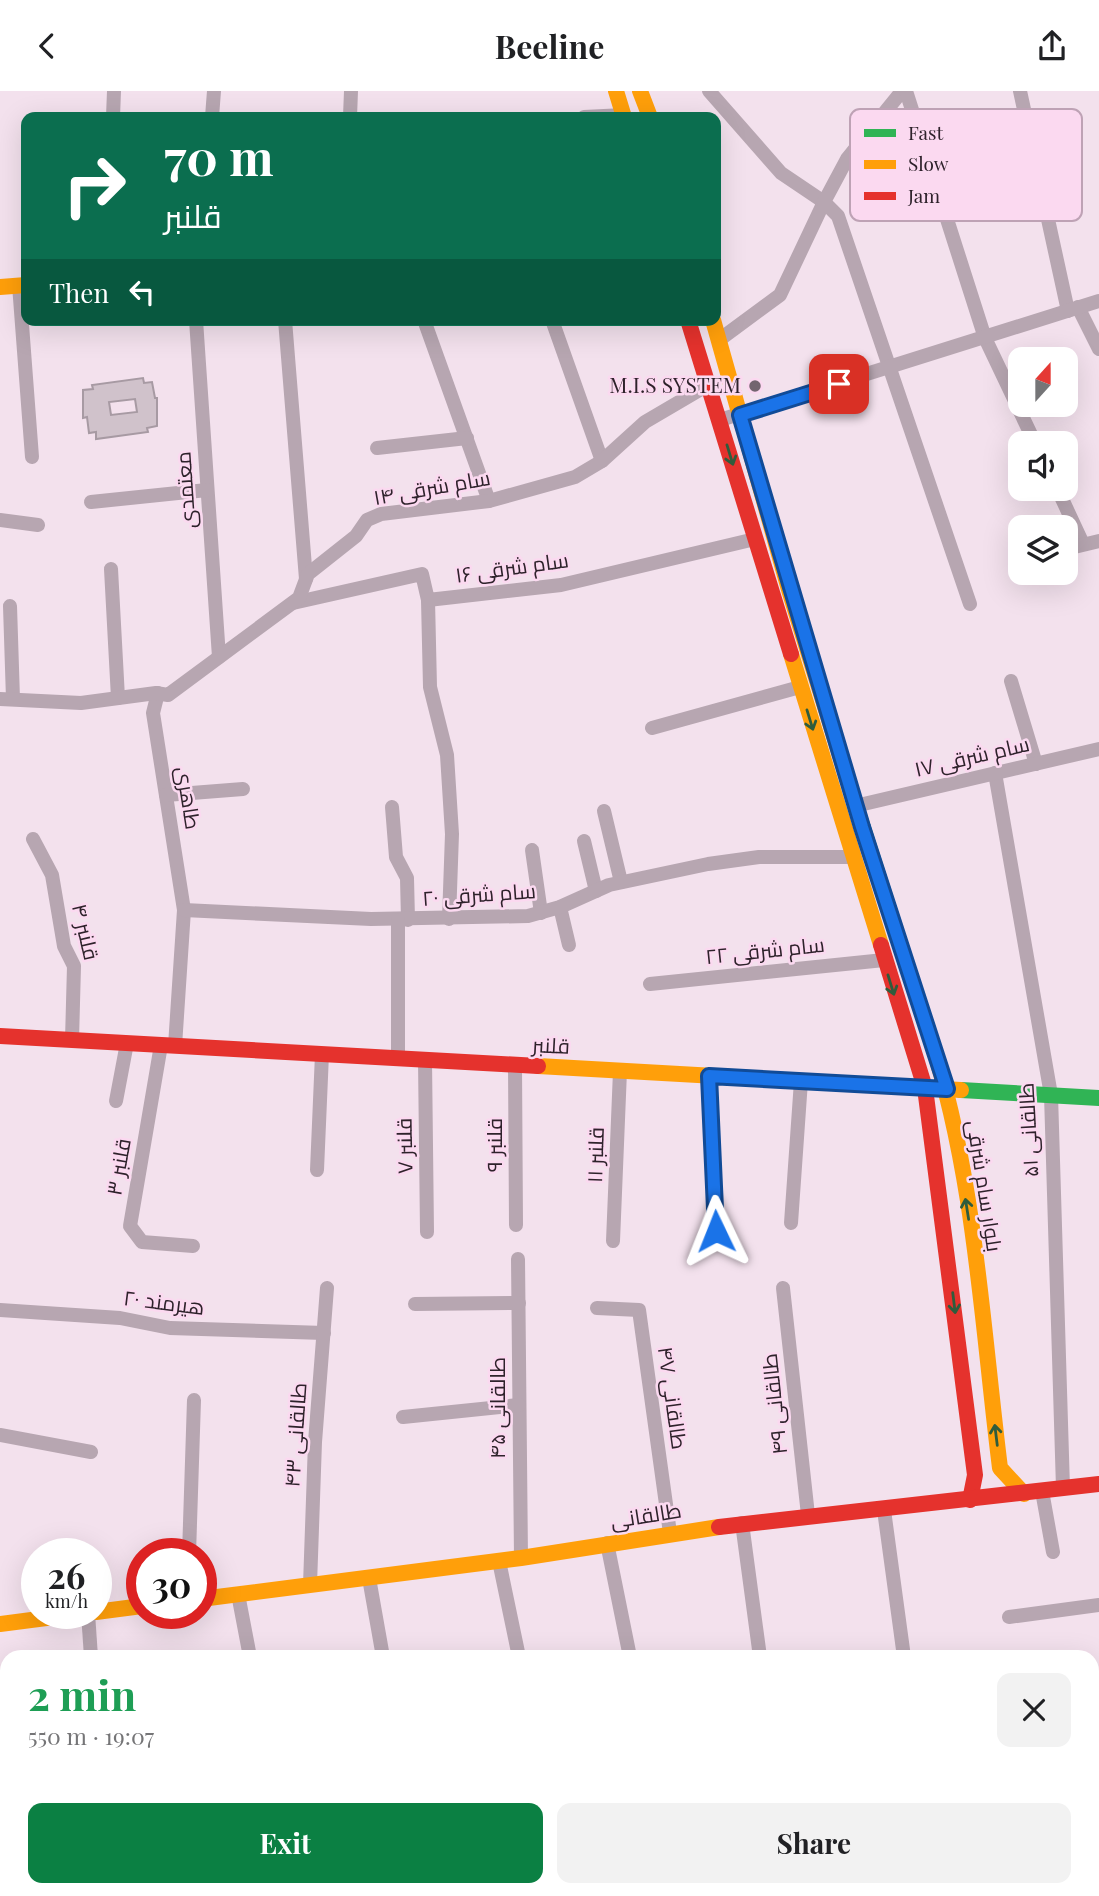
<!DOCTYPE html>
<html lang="en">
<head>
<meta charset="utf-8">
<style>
	:root { --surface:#fff; --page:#f2f2f2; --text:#202124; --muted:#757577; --accent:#0b8043 }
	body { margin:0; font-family:"Playfair Display",Cairo,serif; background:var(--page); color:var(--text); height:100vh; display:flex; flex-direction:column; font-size:26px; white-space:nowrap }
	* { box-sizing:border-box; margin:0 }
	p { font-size:23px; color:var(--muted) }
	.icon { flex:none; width:38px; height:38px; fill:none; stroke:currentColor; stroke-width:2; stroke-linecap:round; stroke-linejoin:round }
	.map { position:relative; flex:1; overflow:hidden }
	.details { position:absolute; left:0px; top:1559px; width:1099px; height:247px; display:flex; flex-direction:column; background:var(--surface); border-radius:21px 21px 0 0; box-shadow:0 7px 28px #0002 }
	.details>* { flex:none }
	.hud { position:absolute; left:21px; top:21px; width:700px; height:214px; border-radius:14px; box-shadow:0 7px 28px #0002; background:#0b6e4f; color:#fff; overflow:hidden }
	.needle { width:46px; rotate:21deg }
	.fabs { position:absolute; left:1008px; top:256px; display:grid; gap:14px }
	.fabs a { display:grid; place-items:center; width:70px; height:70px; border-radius:14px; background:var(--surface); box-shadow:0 7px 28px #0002; font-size:35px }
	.speed { position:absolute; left:21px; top:1447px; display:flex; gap:14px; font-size:35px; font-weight:700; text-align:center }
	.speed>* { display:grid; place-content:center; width:91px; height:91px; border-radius:50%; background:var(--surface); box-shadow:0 7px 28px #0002; line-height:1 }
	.speed small { font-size:18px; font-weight:400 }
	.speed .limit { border:10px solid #d22; background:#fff; color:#111 }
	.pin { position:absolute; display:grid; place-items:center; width:60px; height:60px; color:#fff; margin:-30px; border-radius:14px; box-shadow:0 4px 10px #0006 }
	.me { position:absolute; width:77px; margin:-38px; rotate:358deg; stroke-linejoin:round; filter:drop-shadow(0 0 5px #0008) }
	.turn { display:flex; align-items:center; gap:24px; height:147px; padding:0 28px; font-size:32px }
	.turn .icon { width:91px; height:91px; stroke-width:2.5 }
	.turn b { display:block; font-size:49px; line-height:60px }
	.then { display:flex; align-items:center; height:66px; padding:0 28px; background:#0003; gap:14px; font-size:26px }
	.round { display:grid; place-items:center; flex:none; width:74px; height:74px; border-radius:14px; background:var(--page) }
	.headline { display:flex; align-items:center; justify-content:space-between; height:119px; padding:0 28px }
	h1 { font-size:42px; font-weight:700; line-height:52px; color:#1e9e55 }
	.action { display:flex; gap:14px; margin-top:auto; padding:14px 28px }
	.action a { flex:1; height:80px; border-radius:14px; background:var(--accent); color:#fff; font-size:28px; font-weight:700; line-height:80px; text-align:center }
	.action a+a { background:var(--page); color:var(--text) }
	header { display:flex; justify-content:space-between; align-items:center; height:91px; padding:0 28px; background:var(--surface); font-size:32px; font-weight:700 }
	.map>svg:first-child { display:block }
</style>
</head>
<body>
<header><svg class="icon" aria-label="back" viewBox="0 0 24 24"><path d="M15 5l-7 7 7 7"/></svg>Beeline<svg class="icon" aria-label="share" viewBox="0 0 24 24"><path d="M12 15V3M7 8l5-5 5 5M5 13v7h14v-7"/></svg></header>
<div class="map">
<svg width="1099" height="1805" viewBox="0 0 1099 1805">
	<rect width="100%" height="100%" fill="#f3e1ed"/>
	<path fill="#d0c2cb" stroke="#a79aa3" stroke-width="2" fill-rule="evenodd" d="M143,287L144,292L152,291L155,307H157V335L147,337L148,341L96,348V341L89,342L87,326L83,327V299L93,298L92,294ZM135,308L137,321L111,324L109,311Z"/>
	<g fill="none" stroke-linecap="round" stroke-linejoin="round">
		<g stroke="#b7a6b1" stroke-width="14">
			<polyline points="709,0 781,82 824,111 780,204 719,249"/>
			<polyline points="902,0 847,68 824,111 838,125 970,513"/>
			<polyline points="906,0 985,247 1035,352"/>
			<polyline points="1020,0 1068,220"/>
			<polyline points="113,26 114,0"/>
			<polyline points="212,26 214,0"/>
			<polyline points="350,26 351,0"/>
			<polyline points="584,26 624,24"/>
			<polyline points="19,194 32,366"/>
			<polyline points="1078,216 1099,258"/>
			<polyline points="196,229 219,566"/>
			<polyline points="285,229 306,488"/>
			<polyline points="424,229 489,410"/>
			<polyline points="552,229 602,370"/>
			<polyline points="720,329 1099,210"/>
			<polyline points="377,357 467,347"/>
			<polyline points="1057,397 1083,453"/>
			<polyline points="91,411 207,399"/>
			<polyline points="0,429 38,434"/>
			<polyline points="1066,458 1099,450"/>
			<polyline points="111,478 118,607"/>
			<polyline points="428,509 430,596 447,664 452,743 449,828"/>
			<polyline points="293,512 422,483 428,509 561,494 755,448"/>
			<polyline points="10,515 13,608"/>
			<polyline points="1011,590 1036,673"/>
			<polyline points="158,602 153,622 184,819 175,955"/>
			<polyline points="0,608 81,612 156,602 168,604 299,507 308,483 356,445 367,429 381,423 489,410 575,386 602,370 645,331 708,294"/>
			<polyline points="652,637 800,596"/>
			<polyline points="995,682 1051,1004 1063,1397"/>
			<polyline points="166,704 243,698"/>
			<polyline points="855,715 1099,658"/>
			<polyline points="392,716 396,766 407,787 408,829"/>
			<polyline points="604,720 621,791"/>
			<polyline points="33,748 52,784 64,855 74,875 72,949"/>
			<polyline points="584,750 596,800"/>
			<polyline points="532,759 541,822"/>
			<polyline points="560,816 569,854"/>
			<polyline points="184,819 371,828 528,825 560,816 609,794 708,773 759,766 852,766"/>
			<polyline points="650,893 884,869"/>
			<polyline points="161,954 130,1135 142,1151 193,1155"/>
			<polyline points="398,967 398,829"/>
			<polyline points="425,969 427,1141"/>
			<polyline points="515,974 516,1134"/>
			<polyline points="709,985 716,1140"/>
			<polyline points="116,1010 127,952"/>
			<polyline points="317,1079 322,963"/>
			<polyline points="791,1132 801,990"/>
			<polyline points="613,1150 620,980"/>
			<polyline points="518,1168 521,1467"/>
			<polyline points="783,1197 808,1424"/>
			<polyline points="415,1213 519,1212"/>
			<polyline points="597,1217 639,1219 670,1442"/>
			<polyline points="0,1219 120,1227 170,1237 324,1242"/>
			<polyline points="403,1326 519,1314"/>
			<polyline points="0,1344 91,1361"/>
			<polyline points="1042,1400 1053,1461"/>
			<polyline points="884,1419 904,1566"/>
			<polyline points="742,1432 760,1566"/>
			<polyline points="607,1452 630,1566"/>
			<polyline points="189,1463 194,1309"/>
			<polyline points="499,1470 519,1566"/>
			<polyline points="369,1487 383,1566"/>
			<polyline points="310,1494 315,1351 327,1197"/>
			<polyline points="238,1503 250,1566"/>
			<polyline points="88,1522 91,1566"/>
			<polyline points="1009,1526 1099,1514"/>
			<polyline points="1092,1638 1099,1637"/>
			<polyline points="0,1738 7,1738"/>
			<polyline points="1092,1780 1099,1779"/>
			<polyline points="120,1799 121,1805"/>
			<polyline points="208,1799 210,1805"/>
			<polyline points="293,1799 294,1805"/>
			<polyline points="425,1799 426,1805"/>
			<polyline points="676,1799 677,1805"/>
			<polyline points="791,1799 792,1805"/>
			<polyline points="936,1803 961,1799"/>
			<polyline points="485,1805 515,1799"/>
		</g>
		<g stroke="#30b455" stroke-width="16">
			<polyline points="847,687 930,946"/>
			<polyline points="961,999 1099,1007"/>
		</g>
		<g stroke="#ff9f0a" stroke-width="16">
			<polyline points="616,0 624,26"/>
			<polyline points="640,0 650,26"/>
			<polyline points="0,196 26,194"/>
			<polyline points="713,229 790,502 847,687"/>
			<polyline points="791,563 881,854"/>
			<path d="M930,946C975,1083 982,1234 1000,1377L1024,1403"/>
			<polyline points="538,975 961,999"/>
			<polyline points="201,1508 521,1467 719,1436"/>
			<polyline points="96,1521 142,1515"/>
			<polyline points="0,1533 85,1522"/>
		</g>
		<g stroke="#e5322d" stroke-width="16">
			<polyline points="688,229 791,563"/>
			<polyline points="881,854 925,997 975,1384 970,1409"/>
			<polyline points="0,945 538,975"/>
			<polyline points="719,1436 1099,1393"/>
		</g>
	</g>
	<defs><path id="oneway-shaft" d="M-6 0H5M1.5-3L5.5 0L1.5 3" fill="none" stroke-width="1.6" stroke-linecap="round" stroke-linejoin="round" transform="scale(1.75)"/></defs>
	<g stroke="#2f5c3c">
		<use href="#oneway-shaft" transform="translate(730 364) rotate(73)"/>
		<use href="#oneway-shaft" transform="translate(810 629) rotate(73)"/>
		<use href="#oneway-shaft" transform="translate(891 894) rotate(73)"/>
		<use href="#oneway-shaft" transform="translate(967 1118) rotate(-99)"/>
		<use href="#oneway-shaft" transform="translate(954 1212) rotate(83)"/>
		<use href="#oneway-shaft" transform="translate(996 1344) rotate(-97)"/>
	</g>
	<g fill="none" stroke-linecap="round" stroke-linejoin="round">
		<defs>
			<polyline id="route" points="716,1140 709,985 947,998 862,736 740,324 839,293"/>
		</defs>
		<use href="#route" stroke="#114b97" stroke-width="18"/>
		<use href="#route" stroke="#1a73e8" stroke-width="12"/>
	</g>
	<circle fill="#73656f" stroke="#fbd9f0" stroke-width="2.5" cx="755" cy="295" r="7"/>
	<g text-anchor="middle" stroke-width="5" stroke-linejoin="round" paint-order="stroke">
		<g font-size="21" fill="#2e222b" stroke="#fbd9f0" text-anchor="end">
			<text x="741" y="302">M.I.S SYSTEM</text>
		</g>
		<g font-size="21" fill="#2e222b" stroke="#fbd9f0">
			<text transform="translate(432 397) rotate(-10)" y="7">سام شرقی ۱۴</text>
			<text transform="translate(186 399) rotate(-94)" y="7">معتمدی</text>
			<text transform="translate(512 477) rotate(-8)" y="7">سام شرقی ۱۶</text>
			<text transform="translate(972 666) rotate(-13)" y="7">سام شرقی ۱۷</text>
			<text transform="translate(188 707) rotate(81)" y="7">طاهری</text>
			<text transform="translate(479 804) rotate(-4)" y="7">سام شرقی ۲۰</text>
			<text transform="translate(85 841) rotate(77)" y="7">قلنبر ۴</text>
			<text transform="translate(765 860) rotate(-6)" y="7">سام شرقی ۲۲</text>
			<text transform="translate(551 955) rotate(3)" y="7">قلنبر</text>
			<text transform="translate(1029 1039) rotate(-93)" y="7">طالقانی ۵۱</text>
			<text transform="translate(495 1054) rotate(-90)" y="7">قلنبر ۹</text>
			<text transform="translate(405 1055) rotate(-91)" y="7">قلنبر ۷</text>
			<text transform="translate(596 1064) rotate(-88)" y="7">قلنبر ۱۱</text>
			<text transform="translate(119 1076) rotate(-80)" y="7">قلنبر ۳</text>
			<text transform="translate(984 1095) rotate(81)" y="7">بلوار سام شرقی</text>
			<text transform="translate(164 1212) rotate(7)" y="7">هیرمند ۲۰</text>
			<text transform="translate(672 1307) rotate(82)" y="7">طالقانی ۴۷</text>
			<text transform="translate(775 1313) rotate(-96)" y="7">طالقانی ۴۹</text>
			<text transform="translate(498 1317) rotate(-90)" y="7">طالقانی ۴۵</text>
			<text transform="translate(296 1344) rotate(-86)" y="7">طالقانی ۴۳</text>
			<text transform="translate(646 1425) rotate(-9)" y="7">طالقانی</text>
		</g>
	</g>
	<rect x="850" y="18" width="232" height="112" rx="10" fill="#fbd9f0" stroke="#bea2b5" stroke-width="2"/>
	<rect x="864" y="38" width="32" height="8" fill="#30b455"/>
	<rect x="864" y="69" width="32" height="9" fill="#ff9f0a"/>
	<rect x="864" y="101" width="32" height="8" fill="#e5322d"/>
	<g font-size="19" fill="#2e222b">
		<text x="908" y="49">Fast</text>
		<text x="908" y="80">Slow</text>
		<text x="908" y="112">Jam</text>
	</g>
</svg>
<div class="fabs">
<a><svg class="needle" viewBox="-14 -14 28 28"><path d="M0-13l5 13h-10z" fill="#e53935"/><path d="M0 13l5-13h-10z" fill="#757577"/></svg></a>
<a><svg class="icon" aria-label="sound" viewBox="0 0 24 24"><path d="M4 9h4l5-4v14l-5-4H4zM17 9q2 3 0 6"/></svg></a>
<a><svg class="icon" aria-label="layers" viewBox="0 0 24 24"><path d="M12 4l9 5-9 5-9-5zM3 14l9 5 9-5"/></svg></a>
</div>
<div class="speed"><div>26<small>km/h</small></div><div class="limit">30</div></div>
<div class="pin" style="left:839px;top:293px;background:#d93025"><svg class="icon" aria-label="arrive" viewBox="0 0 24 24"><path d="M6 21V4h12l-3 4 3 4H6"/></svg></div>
<svg class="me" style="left:716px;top:1140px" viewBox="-20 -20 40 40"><path d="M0-17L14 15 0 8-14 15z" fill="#1a73e8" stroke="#fff" stroke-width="4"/></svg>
<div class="hud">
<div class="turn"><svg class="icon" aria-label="right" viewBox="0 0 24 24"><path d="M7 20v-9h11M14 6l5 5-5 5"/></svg><div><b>70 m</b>قلنبر</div></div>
<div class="then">Then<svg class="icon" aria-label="left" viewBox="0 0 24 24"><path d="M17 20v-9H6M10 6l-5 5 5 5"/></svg></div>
</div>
<section class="details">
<div class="headline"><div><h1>2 min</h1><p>550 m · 19:07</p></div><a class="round"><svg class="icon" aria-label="close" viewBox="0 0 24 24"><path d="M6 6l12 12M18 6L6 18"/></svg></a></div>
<div class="action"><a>Exit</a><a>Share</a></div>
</section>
</div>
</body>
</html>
